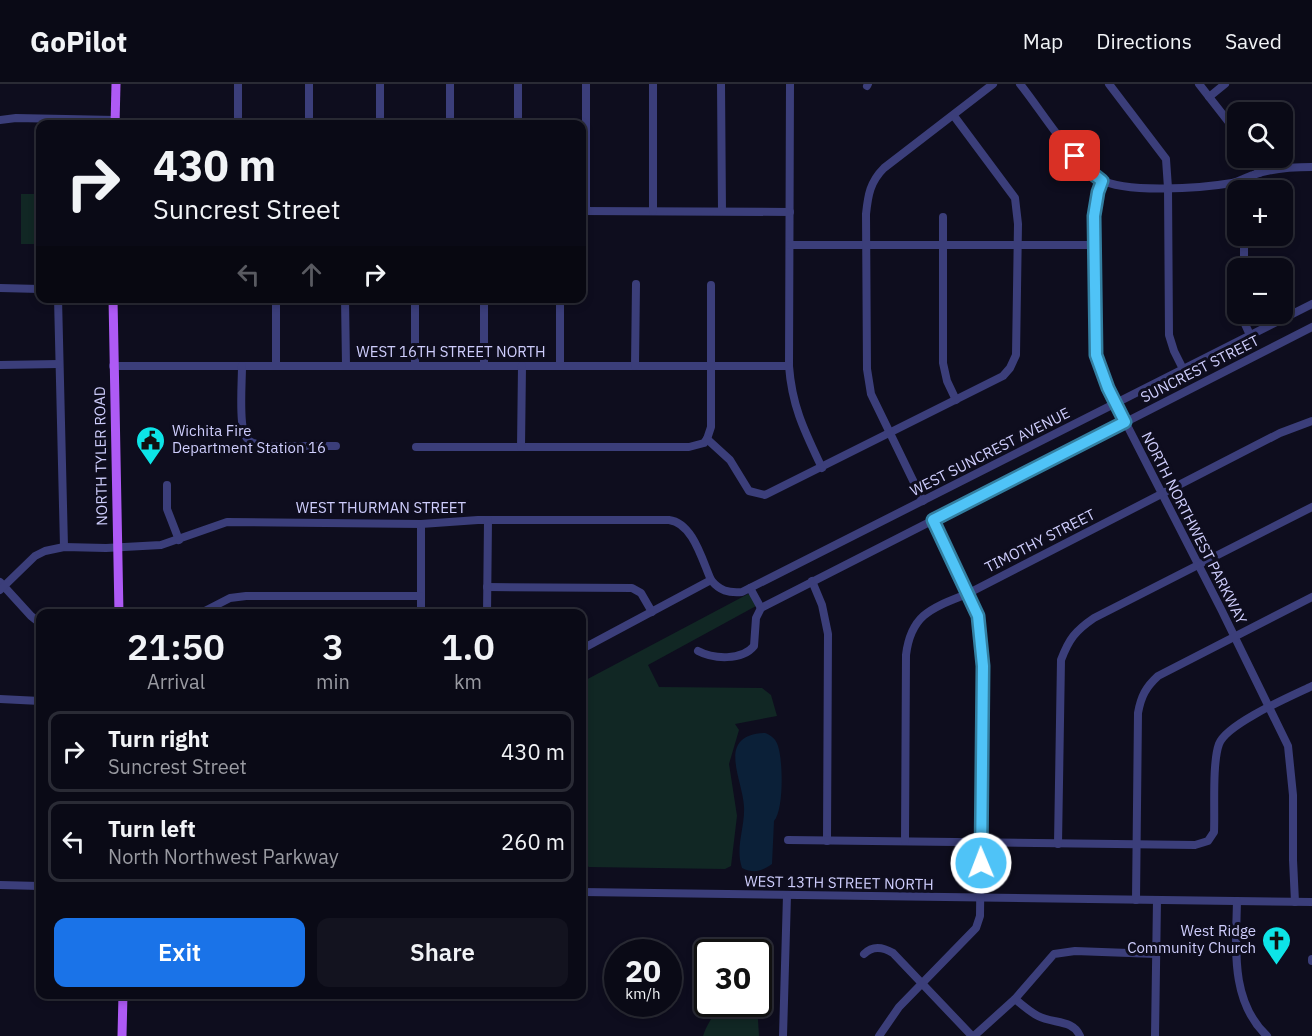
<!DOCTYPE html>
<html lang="en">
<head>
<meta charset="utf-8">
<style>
	:root { --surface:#0a0a16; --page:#13131f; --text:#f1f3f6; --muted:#999aa1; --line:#2a2b35; --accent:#1a73e8 }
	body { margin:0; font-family:"IBM Plex Sans",sans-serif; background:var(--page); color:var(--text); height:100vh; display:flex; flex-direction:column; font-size:22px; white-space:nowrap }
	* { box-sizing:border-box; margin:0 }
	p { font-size:20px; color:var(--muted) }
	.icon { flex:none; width:33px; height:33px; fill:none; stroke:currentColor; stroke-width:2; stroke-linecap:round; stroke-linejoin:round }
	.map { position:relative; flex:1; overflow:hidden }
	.drawer { position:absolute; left:36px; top:525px; width:550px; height:390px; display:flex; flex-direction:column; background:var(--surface); border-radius:12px; box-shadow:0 3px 9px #0003,0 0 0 2px var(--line) }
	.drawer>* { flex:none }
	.top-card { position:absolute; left:36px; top:36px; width:550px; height:183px; border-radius:12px; box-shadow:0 3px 9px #0003,0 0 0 2px var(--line); background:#0a0a16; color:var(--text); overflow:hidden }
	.tools { position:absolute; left:1227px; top:18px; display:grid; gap:12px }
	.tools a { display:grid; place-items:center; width:66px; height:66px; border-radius:12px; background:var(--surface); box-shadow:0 3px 9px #0003,0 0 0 2px var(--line); font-size:30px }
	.speed { position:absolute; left:604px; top:855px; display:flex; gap:12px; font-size:30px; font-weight:700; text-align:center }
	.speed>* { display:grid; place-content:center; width:78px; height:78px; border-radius:50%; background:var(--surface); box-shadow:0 3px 9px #0003,0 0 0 2px var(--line); line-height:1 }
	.speed small { font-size:15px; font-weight:400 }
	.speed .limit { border:3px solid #111; border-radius:9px; background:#fff; color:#111 }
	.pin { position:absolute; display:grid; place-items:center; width:51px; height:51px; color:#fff; margin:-26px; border-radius:12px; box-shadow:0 3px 9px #0006 }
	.me { position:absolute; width:66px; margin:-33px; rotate:359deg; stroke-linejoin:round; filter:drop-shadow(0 0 4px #0008) }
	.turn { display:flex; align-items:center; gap:21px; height:126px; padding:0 18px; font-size:27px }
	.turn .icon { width:78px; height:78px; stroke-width:2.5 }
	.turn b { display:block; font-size:42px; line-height:51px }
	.lanes { display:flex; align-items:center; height:57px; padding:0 18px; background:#0003; justify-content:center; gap:30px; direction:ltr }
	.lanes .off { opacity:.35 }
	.eta { display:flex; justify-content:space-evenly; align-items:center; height:102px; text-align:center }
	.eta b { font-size:36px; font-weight:600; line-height:42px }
	.action { display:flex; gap:12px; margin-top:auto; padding:12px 18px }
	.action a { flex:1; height:69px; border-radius:12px; background:var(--accent); color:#fff; font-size:24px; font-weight:600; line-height:69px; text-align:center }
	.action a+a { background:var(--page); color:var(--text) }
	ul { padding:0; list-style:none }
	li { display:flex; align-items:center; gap:18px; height:81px; margin:0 12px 9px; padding:0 6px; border:3px solid var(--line); border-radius:12px }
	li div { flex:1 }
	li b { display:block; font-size:22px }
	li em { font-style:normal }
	header { display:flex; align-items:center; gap:36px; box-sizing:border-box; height:84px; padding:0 30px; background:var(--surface); border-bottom:2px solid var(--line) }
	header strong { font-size:28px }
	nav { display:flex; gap:33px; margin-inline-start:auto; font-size:21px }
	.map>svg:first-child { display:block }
</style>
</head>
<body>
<header>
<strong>GoPilot</strong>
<nav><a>Map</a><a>Directions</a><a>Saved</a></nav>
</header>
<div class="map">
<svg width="1312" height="952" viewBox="0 0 1312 952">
	<rect width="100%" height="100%" fill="#0e0d1e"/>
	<g fill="#112724">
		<rect x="21" y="110" width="19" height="50"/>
		<polygon points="748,510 751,512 756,522 648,581 659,603 762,604 771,611 777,632 735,640 739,646 729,680 737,732 731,782 725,785 589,783 583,779 584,685 582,681 582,598"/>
		<path d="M730,920H757L759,952H703C708,937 716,926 730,920Z"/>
	</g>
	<path fill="#0b2038" d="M765,649C771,651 776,655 778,662C783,677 784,725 774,737L772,780C762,787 754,790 742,784C735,763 745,744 744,723C743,695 715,651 765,649Z"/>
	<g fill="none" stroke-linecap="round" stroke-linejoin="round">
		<g stroke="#3b3e7a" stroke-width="8">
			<polyline points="238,0 238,40"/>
			<polyline points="518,0 518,40"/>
			<polyline points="721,0 722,127"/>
			<path d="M790,0L789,282C792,323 805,348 822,384"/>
			<path d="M1020,0C1041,26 1073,79 1100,95C1125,110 1202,104 1232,99C1239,98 1246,93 1253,91C1272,84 1292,83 1312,83"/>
			<polyline points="1109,0 1166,75 1168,104 1169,251 1174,267 1183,285"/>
			<polyline points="1199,0 1238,50"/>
			<polyline points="867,2 868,0"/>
			<polyline points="1209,13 1225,0"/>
			<polyline points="0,36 16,34 116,36"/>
			<polyline points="309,40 309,0"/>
			<polyline points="380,40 380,0"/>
			<polyline points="450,40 450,0"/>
			<polyline points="1255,74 1259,89"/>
			<polyline points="1102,97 1098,107 1094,132 1093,197 1096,271 1108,304 1221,525 1288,662 1293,711 1293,776 1295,818"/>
			<polyline points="582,127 790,128"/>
			<polyline points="586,127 586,0"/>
			<polyline points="653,127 653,0"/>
			<polyline points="943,133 943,279 947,297 956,316"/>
			<polyline points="790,161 1094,161"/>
			<polyline points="1244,184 1244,152"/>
			<polyline points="0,204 40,205"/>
			<polyline points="58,214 64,463"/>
			<polyline points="276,214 276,282"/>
			<polyline points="345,214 346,282"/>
			<polyline points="415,214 415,282"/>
			<polyline points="484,214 484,282"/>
			<polyline points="560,214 560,282"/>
			<polyline points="1244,230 1245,240 1250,251"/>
			<polyline points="0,281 59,280"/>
			<polyline points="113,282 789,282"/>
			<path d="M242,282C242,298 239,335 244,349C247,358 255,360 263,362H336"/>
			<polyline points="635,282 636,200"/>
			<polyline points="707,355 730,376 749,407 765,411 1003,292 1010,284 1016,271 1018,140 1015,114 954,32"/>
			<polyline points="707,355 711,343 711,201"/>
			<polyline points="416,363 689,363 704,359 707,355"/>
			<polyline points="521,363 522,282"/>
			<polyline points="167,401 167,425 179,456"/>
			<path d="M923,417L871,310L867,285L866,130C868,111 870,98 884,84L993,0"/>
			<polyline points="421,440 421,530"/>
			<polyline points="812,497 822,521 828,550 827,757"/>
			<polyline points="0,498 31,532 40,539"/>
			<polyline points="487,503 632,504 641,509 652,528"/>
			<polyline points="750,504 761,524"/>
			<path d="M0,506L35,472L45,467L64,463L106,464L161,461L227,438L421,440L478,436H669C693,439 702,476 711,496C720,507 728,509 742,508L1312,220"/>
			<polyline points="199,530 230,514 246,512 420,512"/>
			<polyline points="487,530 488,436"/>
			<polyline points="582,565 711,496"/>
			<path d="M698,567C713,575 742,577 754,562L756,534L761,524L1312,243"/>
			<polyline points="0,615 40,617"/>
			<path d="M788,756L1195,761L1208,757L1214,748C1215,726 1212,679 1219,660C1226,640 1291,612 1312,602"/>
			<path d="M905,757L906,571C911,530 932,524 967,510L1280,349L1312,337"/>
			<path d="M1058,760L1061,576C1069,555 1075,547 1094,534L1312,423"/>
			<polyline points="0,801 40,802"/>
			<polyline points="582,808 1312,818"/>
			<path d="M1136,816L1138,629C1141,612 1146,603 1158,592L1312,513"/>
			<path d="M1237,817C1236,864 1230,917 1267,952"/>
			<path d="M864,870C873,861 883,863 893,869L972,952"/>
			<polyline points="1312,875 1312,877"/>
			<path d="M1015,915C1022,921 1030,928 1038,932C1053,940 1073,935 1080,952"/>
			<polyline points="783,952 787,811"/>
			<polyline points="879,952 899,923 976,844 980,832 983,582 978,532 933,436"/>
			<polyline points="974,952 1015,915 1054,870 1075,867 1156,870"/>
			<polyline points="1155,952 1157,816"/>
		</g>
		<g stroke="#ae5af5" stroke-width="9">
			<polyline points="115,40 116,0"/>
			<polyline points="113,214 119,530"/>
			<polyline points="122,952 123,910"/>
		</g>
	</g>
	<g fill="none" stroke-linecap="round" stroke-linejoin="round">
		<defs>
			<polyline id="route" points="981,779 983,582 978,532 933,436 1125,338 1108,304 1096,271 1094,132 1098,108 1102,97 1083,82 1075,72"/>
		</defs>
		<use href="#route" stroke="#337fa1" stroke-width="15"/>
		<use href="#route" stroke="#4fc3f7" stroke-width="10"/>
	</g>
	<defs>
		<symbol id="civic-pin" viewBox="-11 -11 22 30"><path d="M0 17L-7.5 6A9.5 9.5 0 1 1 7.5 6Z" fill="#0de4e7" stroke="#0e0d1e"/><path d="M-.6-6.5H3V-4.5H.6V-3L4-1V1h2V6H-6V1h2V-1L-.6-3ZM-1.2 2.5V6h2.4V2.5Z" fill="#111"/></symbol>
		<symbol id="church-pin" viewBox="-11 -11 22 30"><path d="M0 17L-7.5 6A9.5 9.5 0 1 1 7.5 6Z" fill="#0de4e7" stroke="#0e0d1e"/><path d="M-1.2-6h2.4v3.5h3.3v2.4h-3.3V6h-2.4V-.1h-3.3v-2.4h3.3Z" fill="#111"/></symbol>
	</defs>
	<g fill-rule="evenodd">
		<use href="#civic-pin" x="134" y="340" width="33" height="45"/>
		<use href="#church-pin" x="1260" y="840" width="33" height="45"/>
	</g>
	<g text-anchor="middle" stroke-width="6" stroke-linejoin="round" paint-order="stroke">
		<g font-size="15" fill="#cecdfc" stroke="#0e0d1e">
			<text x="451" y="273">WEST 16TH STREET NORTH</text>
			<text transform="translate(1200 285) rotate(-27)" y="5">SUNCREST STREET</text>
			<text transform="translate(990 368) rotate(-27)" y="5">WEST SUNCREST AVENUE</text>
			<text transform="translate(101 372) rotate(-91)" y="5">NORTH TYLER ROAD</text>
			<text x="381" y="429">WEST THURMAN STREET</text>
			<text transform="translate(1194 444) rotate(63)" y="5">NORTH NORTHWEST PARKWAY</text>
			<text transform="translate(1040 457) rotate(-27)" y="5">TIMOTHY STREET</text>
			<text transform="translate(839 799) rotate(1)" y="5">WEST 13TH STREET NORTH</text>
		</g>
		<g font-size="15" fill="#cecdfc" stroke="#0e0d1e" text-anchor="start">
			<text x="172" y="352">Wichita Fire<tspan x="172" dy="17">Department Station 16</tspan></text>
			<text x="1256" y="852" text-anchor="end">West Ridge<tspan x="1256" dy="17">Community Church</tspan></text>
		</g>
	</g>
</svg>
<div class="tools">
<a><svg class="icon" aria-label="search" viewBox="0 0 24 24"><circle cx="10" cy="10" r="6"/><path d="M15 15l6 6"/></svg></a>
<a>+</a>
<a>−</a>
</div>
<div class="speed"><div>20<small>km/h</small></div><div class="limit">30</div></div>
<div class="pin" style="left:1075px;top:72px;background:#d93025"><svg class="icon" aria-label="arrive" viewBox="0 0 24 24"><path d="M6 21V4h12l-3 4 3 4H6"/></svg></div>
<svg class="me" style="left:981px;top:779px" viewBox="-20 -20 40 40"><circle r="17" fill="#4fc3f7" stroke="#fff" stroke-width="3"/><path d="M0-11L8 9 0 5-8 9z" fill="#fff"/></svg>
<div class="top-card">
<div class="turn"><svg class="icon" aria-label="right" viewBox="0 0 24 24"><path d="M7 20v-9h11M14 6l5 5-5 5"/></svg><div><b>430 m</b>Suncrest Street</div></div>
<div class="lanes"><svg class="icon off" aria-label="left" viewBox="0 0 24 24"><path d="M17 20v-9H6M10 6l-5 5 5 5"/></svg><svg class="icon off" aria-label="ahead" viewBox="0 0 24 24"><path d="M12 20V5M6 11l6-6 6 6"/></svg><svg class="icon" aria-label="right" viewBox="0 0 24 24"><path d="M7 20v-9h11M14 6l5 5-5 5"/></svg></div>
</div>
<section class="drawer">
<div class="eta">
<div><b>21:50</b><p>Arrival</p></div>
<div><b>3</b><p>min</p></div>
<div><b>1.0</b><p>km</p></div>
</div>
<ul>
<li><svg class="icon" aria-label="right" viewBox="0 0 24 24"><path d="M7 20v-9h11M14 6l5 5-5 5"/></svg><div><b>Turn right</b><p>Suncrest Street</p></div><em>430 m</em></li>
<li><svg class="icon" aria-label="left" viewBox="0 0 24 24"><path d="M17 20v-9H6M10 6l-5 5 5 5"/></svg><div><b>Turn left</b><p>North Northwest Parkway</p></div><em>260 m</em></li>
</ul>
<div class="action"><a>Exit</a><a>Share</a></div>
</section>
</div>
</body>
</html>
